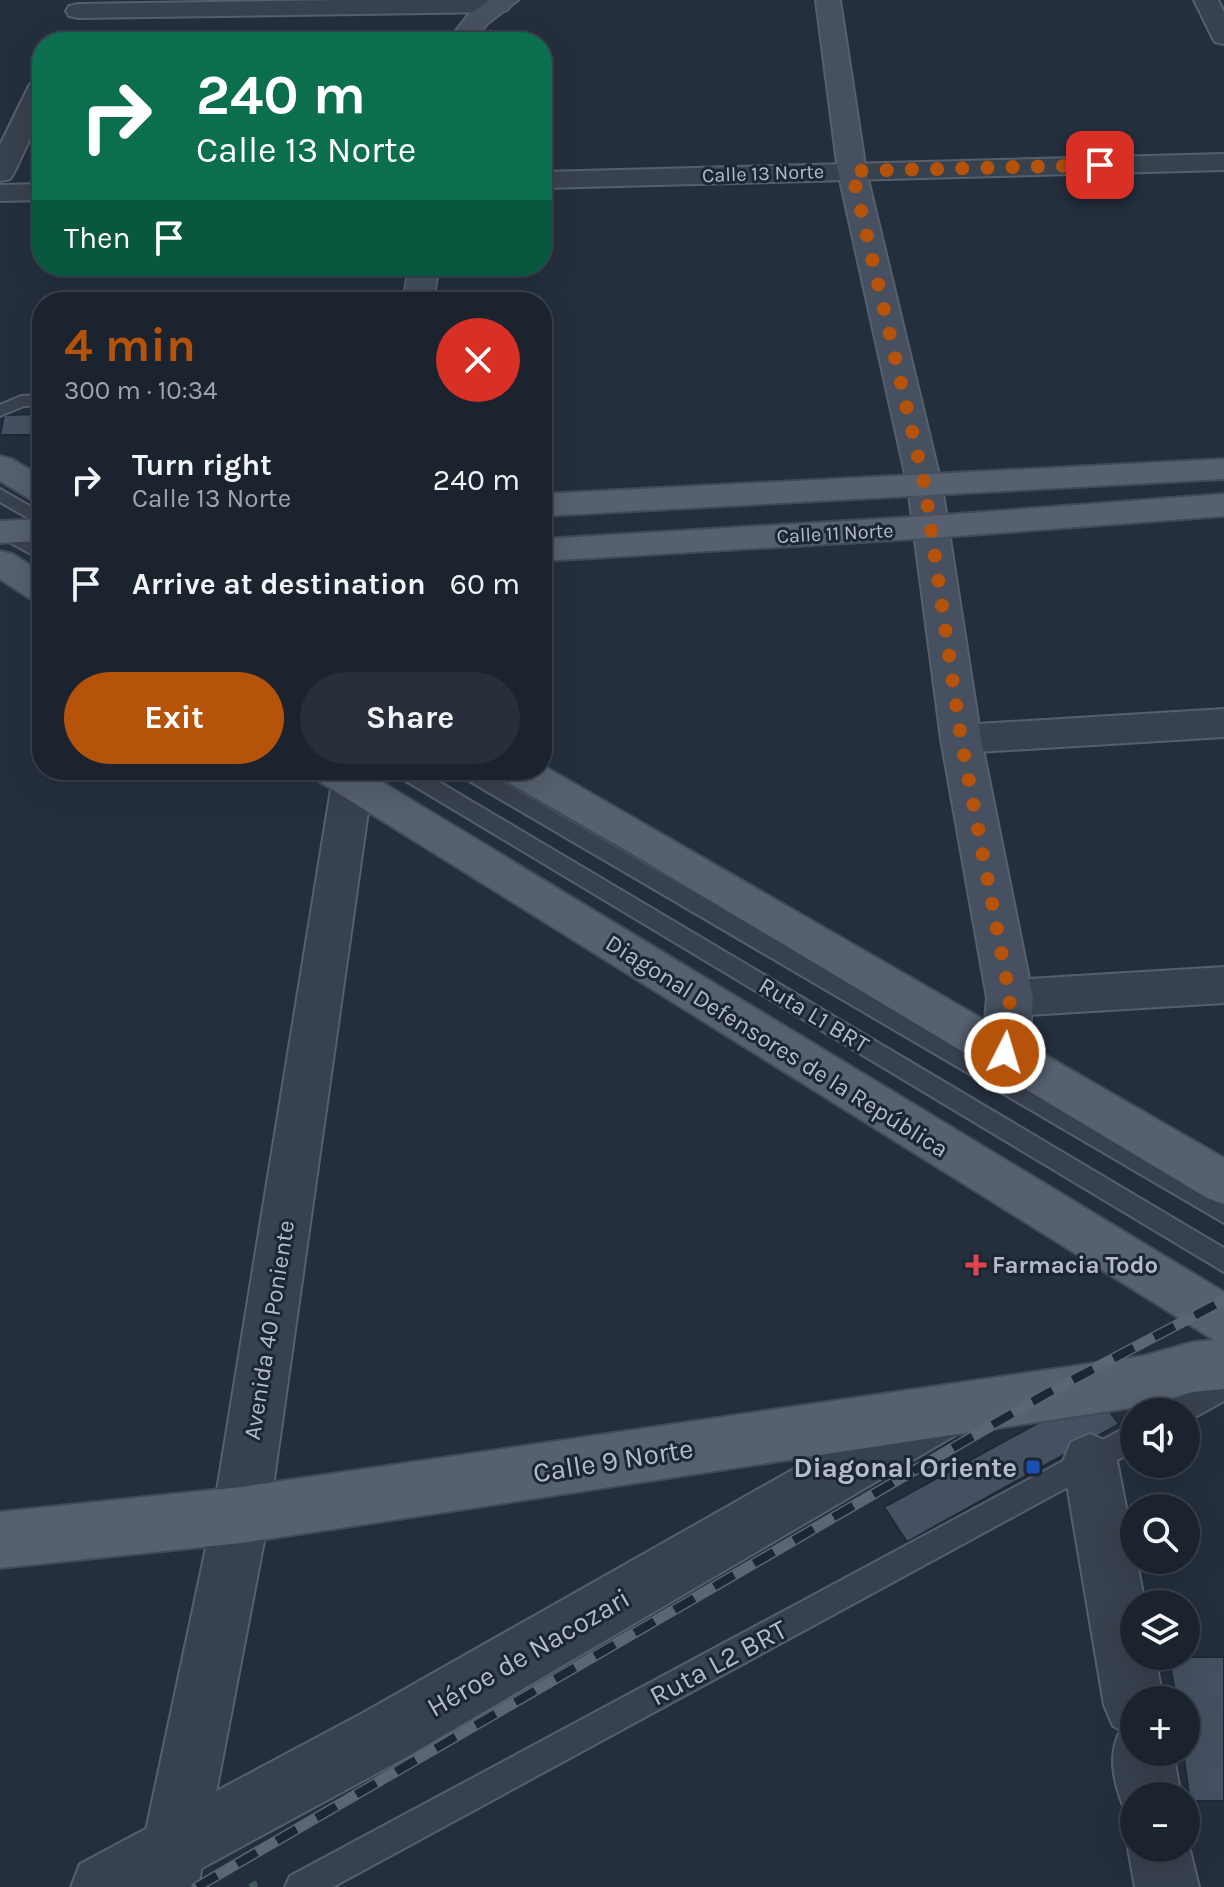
<!DOCTYPE html>
<html lang="en">
<head>
<meta charset="utf-8">
<style>
	:root { --surface:#1b232e; --page:#282f3a; --text:#f1f3f6; --muted:#a0a4aa; --line:#39404a; --accent:#b45309 }
	body { margin:0; font-family:Karla,sans-serif; background:var(--page); color:var(--text); height:100vh; display:flex; flex-direction:column; font-size:30px; white-space:nowrap }
	* { box-sizing:border-box; margin:0 }
	p { font-size:26px; color:var(--muted) }
	.icon { flex:none; width:44px; height:44px; fill:none; stroke:currentColor; stroke-width:2; stroke-linecap:round; stroke-linejoin:round }
	.map { position:relative; flex:1; overflow:hidden }
	.panel { position:absolute; left:32px; top:292px; width:520px; height:488px; display:flex; flex-direction:column; background:var(--surface); border-radius:32px; box-shadow:0 8px 32px #0002,0 0 0 2px var(--line) }
	.panel>* { flex:none }
	.top-card { position:absolute; left:32px; top:32px; width:520px; height:244px; border-radius:32px; box-shadow:0 8px 32px #0002,0 0 0 2px var(--line); background:#0b6e4f; color:#fff; overflow:hidden }
	.tools { position:absolute; left:1120px; top:1398px; display:grid; gap:16px }
	.tools a { display:grid; place-items:center; width:80px; height:80px; border-radius:50%; background:var(--surface); box-shadow:0 8px 32px #0002,0 0 0 2px var(--line); font-size:40px }
	.pin { position:absolute; display:grid; place-items:center; width:68px; height:68px; color:#fff; margin:-34px; border-radius:16px; box-shadow:0 4px 12px #0006 }
	.me { position:absolute; width:88px; margin:-44px; rotate:5deg; stroke-linejoin:round; filter:drop-shadow(0 0 6px #0008) }
	.turn { display:flex; align-items:center; gap:28px; height:168px; padding:0 32px; font-size:36px }
	.turn .icon { width:104px; height:104px; stroke-width:2.5 }
	.turn b { display:block; font-size:56px; line-height:68px }
	.then { display:flex; align-items:center; height:76px; padding:0 32px; background:#0003; gap:16px; font-size:30px }
	.round { display:grid; place-items:center; flex:none; width:84px; height:84px; border-radius:42px; background:var(--page) }
	.headline { display:flex; align-items:center; justify-content:space-between; height:136px; padding:0 32px }
	h1 { font-size:48px; font-weight:700; line-height:60px; color:var(--accent) }
	.cta { display:flex; gap:16px; margin-top:auto; padding:16px 32px }
	.cta a { flex:1; height:92px; border-radius:48px; background:var(--accent); color:#fff; font-size:32px; font-weight:700; line-height:92px; text-align:center }
	.cta a+a { background:var(--page); color:var(--text) }
	ul { padding:0; list-style:none }
	li { display:flex; align-items:center; gap:24px; height:104px; padding:0 32px }
	li div { flex:1 }
	li b { display:block; font-size:30px }
	li em { font-style:normal }
	.map>svg:first-child { display:block }
</style>
</head>
<body>
<div class="map">
<svg width="1224" height="1887" viewBox="0 0 1224 1887">
	<rect width="100%" height="100%" fill="#242f3e"/>
	<g fill="#455162" stroke="#1f2835" stroke-width="2">
		<polygon points="42,414 42,453 33,453 40,435 0,435 4,415"/>
		<polygon points="1095,1392 1119,1424 907,1542 884,1507"/>
		<polygon points="1169,1657 1224,1657 1224,1801 1190,1801 1183,1752 1186,1752 1186,1700 1176,1700"/>
	</g>
	<g fill="none" stroke-linecap="round" stroke-linejoin="round">
		<defs>
			<g id="service">
				<polygon points="42,395 42,405 24,406 0,416 0,405 21,396"/>
				<polygon points="0,489 42,513 42,526 0,502"/>
				<polygon points="0,524 42,546 42,560 0,537"/>
				<polygon points="393,770 419,770 1224,1248 1224,1272 396,775"/>
				<polygon points="456,770 482,770 1224,1199 1224,1223 459,775"/>
				<polygon points="1224,1374 1224,1401 1186,1422 1186,1412 1165,1412 1168,1403"/>
				<polygon points="1134,1423 1134,1451 333,1887 285,1887 290,1876"/>
			</g>
			<g id="minor">
				<polygon points="342,0 507,0 510,5 507,10 498,12 78,18 69,16 66,11 69,6 78,4"/>
				<polygon points="1194,0 1218,0 1224,12 1224,44 1215,42 1212,37"/>
				<polygon points="42,78 42,113 14,173 10,179 0,181 0,145 29,86 33,81"/>
				<polygon points="1224,154 1224,170 542,188 542,172"/>
				<polygon points="42,184 42,200 0,201 0,185"/>
				<polygon points="1224,709 1224,737 961,753 947,749 941,739 947,729 961,725"/>
				<polygon points="347,770 366,773 372,783 269,1515 198,1887 134,1887 213,1515 332,783 338,773"/>
				<polygon points="1224,967 1224,1003 1010,1016 994,1011 987,998 994,985 1010,980"/>
				<path d="M1090,1434L1109,1442L1117,1461L1145,1604H1134V1656H1155L1163,1700H1134V1752H1173L1181,1796H1134V1820L1128,1818C1116,1790 1105,1757 1121,1730L1113,1726L1104,1705L1063,1461L1071,1442Z"/>
				<polygon points="1134,1834 1134,1848 1186,1848 1186,1834 1199,1887 1135,1887 1128,1848"/>
			</g>
			<polygon id="tertiary" points="940,1389 959,1397 967,1415 959,1433 405,1758 167,1887 71,1887 80,1864 361,1714 921,1397"/>
			<g id="secondary">
				<polygon points="490,0 518,0 487,24 472,42 447,42 469,14"/>
				<polygon points="816,0 840,0 866,171 942,487 981,739 1033,998 1028,1053 1021,1066 1005,1072 989,1066 982,1053 987,998 941,739 908,487 838,171"/>
				<polygon points="409,266 439,266 433,302 403,302"/>
			</g>
			<g id="primary">
				<polygon points="0,456 12,459 42,477 42,502 30,499 0,481"/>
				<polygon points="1224,459 1224,479 542,516 542,494"/>
				<polygon points="1224,494 1224,516 930,538 542,561 542,539 930,516"/>
				<polygon points="42,519 42,541 0,543 0,521"/>
				<polygon points="0,551 13,554 42,573 42,602 29,598 0,579"/>
				<polygon points="542,765 1224,1158 1224,1204 1207,1198 641,859 504,780 498,770 542,770"/>
				<polygon points="311,770 362,770 1224,1292 1224,1389 1193,1392 1143,1406 241,1543 0,1568 0,1512 241,1487 1143,1356 1193,1342 1214,1340 317,780"/>
			</g>
		</defs>
		<use href="#service" stroke="#565f6c" stroke-width="4"/>
		<use href="#minor" stroke="#565f6c" stroke-width="4"/>
		<use href="#tertiary" stroke="#565f6c" stroke-width="4"/>
		<use href="#secondary" stroke="#565f6c" stroke-width="4"/>
		<use href="#primary" stroke="#414a57" stroke-width="4"/>
		<polyline stroke="#44595c" stroke-width="6" stroke-dasharray="8 8" stroke-linecap="butt" points="250,1887 263,1880"/>
		<use href="#service" fill="#38414e" fill-rule="evenodd"/>
		<use href="#minor" fill="#38414e" fill-rule="evenodd"/>
		<use href="#tertiary" fill="#38414e" fill-rule="evenodd"/>
		<use href="#secondary" fill="#465061" fill-rule="evenodd"/>
		<use href="#primary" fill="#56606e" fill-rule="evenodd"/>
		<defs>
			<polyline id="rail" points="197,1887 1044,1395 1224,1300"/>
		</defs>
		<use href="#rail" stroke="#5a6575" stroke-width="11"/>
		<use href="#rail" stroke="#1d2633" stroke-width="8" stroke-dasharray="23" stroke-linecap="butt"/>
	</g>
	<g fill="none" stroke-linecap="round" stroke-linejoin="round">
		<polyline stroke="#b45309" stroke-width="14" stroke-dasharray="0 25.2" points="1005,1053 1010,998 961,739 925,487 852,171 1100,165"/>
	</g>
	<path fill="#e0444e" stroke="#1d2633" stroke-width="3" d="M972 1253h8v8h8v8h-8v8h-8v-8h-8v-8h8z"/>
	<rect fill="#1a4fb4" stroke="#1d2633" stroke-width="3" x="1025" y="1459" width="16" height="16" rx="4"/>
	<g text-anchor="middle" stroke-width="6" stroke-linejoin="round" paint-order="stroke">
		<g font-size="20" fill="#b4bcc9" stroke="#1d2633">
			<text transform="translate(763 173) rotate(-2)" y="7">Calle 13 Norte</text>
			<text transform="translate(835 533) rotate(-3)" y="7">Calle 11 Norte</text>
		</g>
		<g font-size="24" fill="#b4bcc9" stroke="#1d2633">
			<text transform="translate(814 1015) rotate(31)" y="8">Ruta L1 BRT</text>
			<text transform="translate(777 1046) rotate(32)" y="8">Diagonal Defensores de la República</text>
			<text transform="translate(269 1330) rotate(-81)" y="8">Avenida 40 Poniente</text>
		</g>
		<g font-size="24" font-weight="bold" fill="#b4bcc9" stroke="#1d2633" text-anchor="start">
			<text x="992" y="1273">Farmacia Todo</text>
		</g>
		<g font-size="28" fill="#b4bcc9" stroke="#1d2633">
			<text transform="translate(613 1460) rotate(-9)" y="10">Calle 9 Norte</text>
			<text transform="translate(528 1652) rotate(-30)" y="10">Héroe de Nacozari</text>
			<text transform="translate(718 1662) rotate(-28)" y="10">Ruta L2 BRT</text>
		</g>
		<g font-size="28" font-weight="bold" fill="#b4bcc9" stroke="#1d2633" text-anchor="end">
			<text x="1017" y="1477">Diagonal Oriente</text>
		</g>
	</g>
</svg>
<div class="tools">
<a><svg class="icon" aria-label="sound" viewBox="0 0 24 24"><path d="M4 9h4l5-4v14l-5-4H4zM17 9q2 3 0 6"/></svg></a>
<a><svg class="icon" aria-label="search" viewBox="0 0 24 24"><circle cx="10" cy="10" r="6"/><path d="M15 15l6 6"/></svg></a>
<a><svg class="icon" aria-label="layers" viewBox="0 0 24 24"><path d="M12 4l9 5-9 5-9-5zM3 14l9 5 9-5"/></svg></a>
<a>+</a>
<a>−</a>
</div>
<div class="pin" style="left:1100px;top:165px;background:#d93025"><svg class="icon" aria-label="arrive" viewBox="0 0 24 24"><path d="M6 21V4h12l-3 4 3 4H6"/></svg></div>
<svg class="me" style="left:1005px;top:1053px" viewBox="-20 -20 40 40"><circle r="17" fill="#b45309" stroke="#fff" stroke-width="3"/><path d="M0-11L8 9 0 5-8 9z" fill="#fff"/></svg>
<div class="top-card">
<div class="turn"><svg class="icon" aria-label="right" viewBox="0 0 24 24"><path d="M7 20v-9h11M14 6l5 5-5 5"/></svg><div><b>240 m</b>Calle 13 Norte</div></div>
<div class="then">Then<svg class="icon" aria-label="arrive" viewBox="0 0 24 24"><path d="M6 21V4h12l-3 4 3 4H6"/></svg></div>
</div>
<section class="panel">
<div class="headline"><div><h1>4 min</h1><p>300 m · 10:34</p></div><a class="round" style="background:#d93025;color:#fff"><svg class="icon" aria-label="close" viewBox="0 0 24 24"><path d="M6 6l12 12M18 6L6 18"/></svg></a></div>
<ul>
<li><svg class="icon" aria-label="right" viewBox="0 0 24 24"><path d="M7 20v-9h11M14 6l5 5-5 5"/></svg><div><b>Turn right</b><p>Calle 13 Norte</p></div><em>240 m</em></li>
<li><svg class="icon" aria-label="arrive" viewBox="0 0 24 24"><path d="M6 21V4h12l-3 4 3 4H6"/></svg><div><b>Arrive at destination</b></div><em>60 m</em></li>
</ul>
<div class="cta"><a>Exit</a><a>Share</a></div>
</section>
</div>
</body>
</html>
